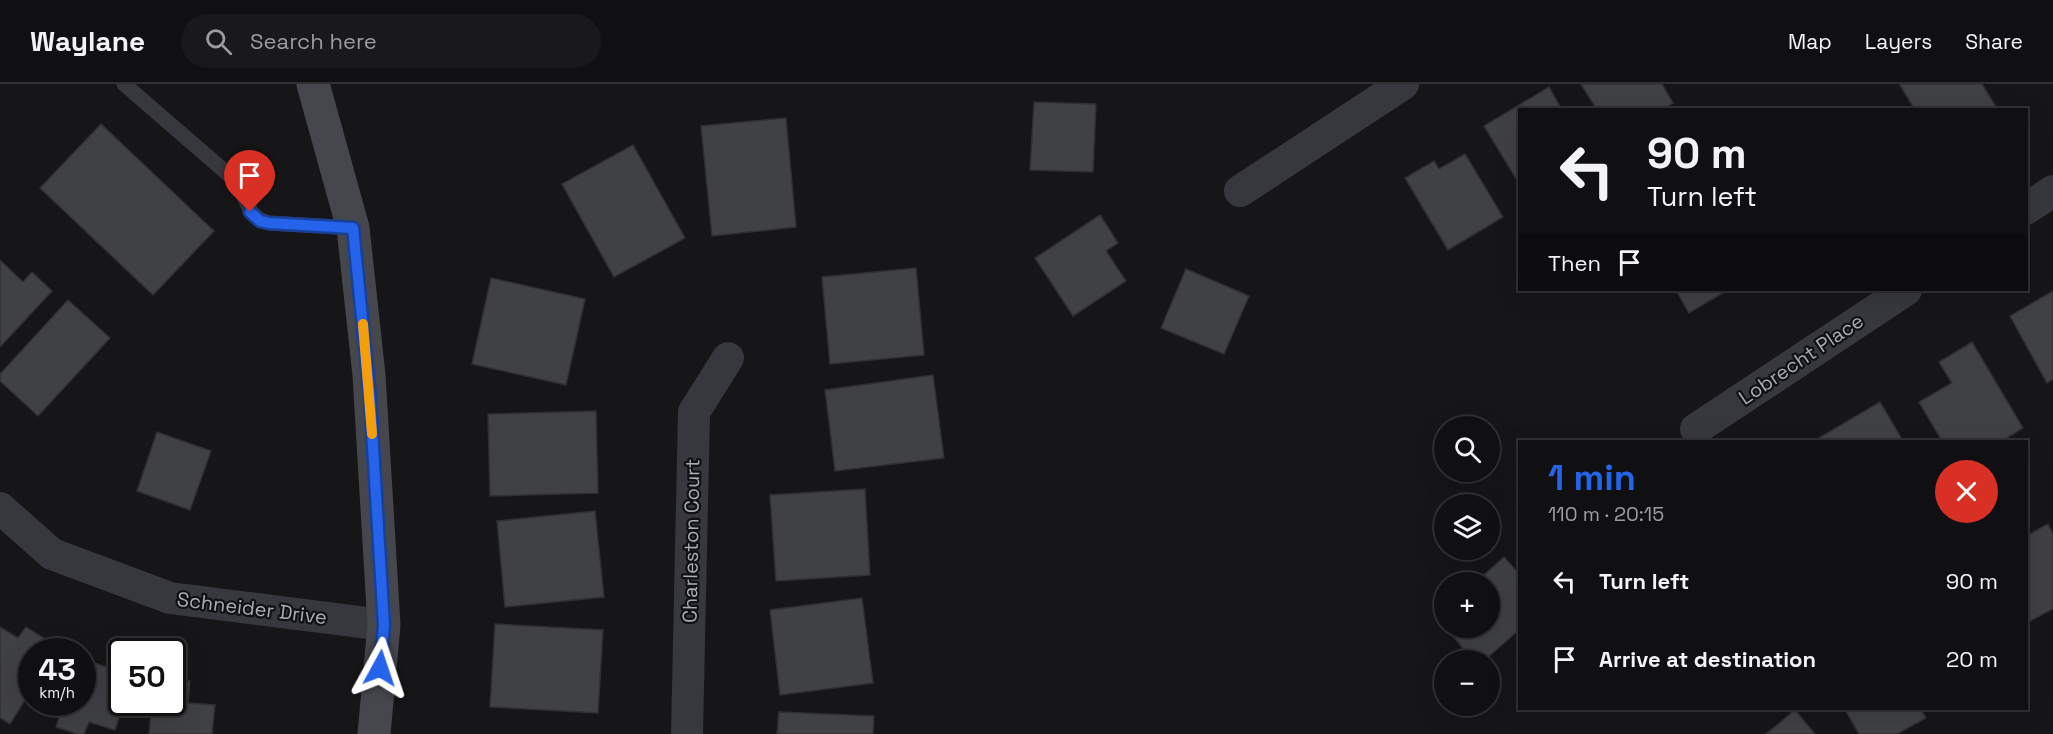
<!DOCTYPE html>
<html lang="en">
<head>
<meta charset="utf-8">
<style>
	:root { --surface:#101012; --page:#19191b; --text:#f1f3f6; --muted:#9c9d9f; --line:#303032; --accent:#2563eb }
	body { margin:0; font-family:"Space Grotesk",sans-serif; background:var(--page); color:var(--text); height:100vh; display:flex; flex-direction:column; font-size:22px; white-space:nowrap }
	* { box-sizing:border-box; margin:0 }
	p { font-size:20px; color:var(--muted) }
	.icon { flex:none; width:33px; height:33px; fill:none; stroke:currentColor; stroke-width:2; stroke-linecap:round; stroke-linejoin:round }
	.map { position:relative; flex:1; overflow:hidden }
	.panel { position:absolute; left:1518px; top:356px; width:510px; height:270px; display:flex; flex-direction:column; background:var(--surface); border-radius:0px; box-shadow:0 6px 24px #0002,0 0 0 2px var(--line) }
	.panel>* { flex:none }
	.banner { position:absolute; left:1518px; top:24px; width:510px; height:183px; border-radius:0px; box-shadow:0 6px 24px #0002,0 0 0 2px var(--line); background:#101012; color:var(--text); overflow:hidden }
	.buttons { position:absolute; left:1434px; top:332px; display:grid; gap:12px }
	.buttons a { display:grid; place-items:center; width:66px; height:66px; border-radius:50%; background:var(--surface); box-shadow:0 6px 24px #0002,0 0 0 2px var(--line); font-size:30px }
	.speed { position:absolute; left:18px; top:554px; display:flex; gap:12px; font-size:30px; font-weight:700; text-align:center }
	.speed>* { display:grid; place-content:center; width:78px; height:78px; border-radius:50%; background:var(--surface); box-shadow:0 6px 24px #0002,0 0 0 2px var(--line); line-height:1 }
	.speed small { font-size:15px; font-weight:400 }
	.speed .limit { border:3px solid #111; border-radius:9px; background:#fff; color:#111 }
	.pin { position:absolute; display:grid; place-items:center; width:51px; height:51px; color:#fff; margin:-62px -26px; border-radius:50% 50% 50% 0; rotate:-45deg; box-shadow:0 0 6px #0007 }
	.pin .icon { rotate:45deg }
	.me { position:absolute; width:66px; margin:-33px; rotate:5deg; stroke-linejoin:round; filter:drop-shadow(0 0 4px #0008) }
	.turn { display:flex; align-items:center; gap:21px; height:126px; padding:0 30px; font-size:27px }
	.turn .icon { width:78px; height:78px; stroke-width:2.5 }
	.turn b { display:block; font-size:42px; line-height:51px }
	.then { display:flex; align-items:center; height:57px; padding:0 30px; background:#0003; gap:12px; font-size:22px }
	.round { display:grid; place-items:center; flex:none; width:63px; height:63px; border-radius:32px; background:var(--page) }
	.overview { display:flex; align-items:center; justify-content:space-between; height:102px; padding:0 30px }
	h1 { font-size:36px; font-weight:600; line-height:45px; color:var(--accent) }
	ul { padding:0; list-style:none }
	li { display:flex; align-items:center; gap:18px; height:78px; padding:0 30px }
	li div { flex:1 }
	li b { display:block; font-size:22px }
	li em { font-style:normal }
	header { display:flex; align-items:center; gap:36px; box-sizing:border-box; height:84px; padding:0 30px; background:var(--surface); border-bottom:2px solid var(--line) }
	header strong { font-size:28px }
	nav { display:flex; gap:33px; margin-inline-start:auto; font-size:21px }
	.search { width:420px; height:54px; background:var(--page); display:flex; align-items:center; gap:15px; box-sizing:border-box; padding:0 21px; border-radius:33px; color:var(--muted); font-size:22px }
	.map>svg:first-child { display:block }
</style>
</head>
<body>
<header>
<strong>Waylane</strong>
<div class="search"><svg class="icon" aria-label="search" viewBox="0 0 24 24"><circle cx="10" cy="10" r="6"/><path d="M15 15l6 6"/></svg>Search here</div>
<nav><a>Map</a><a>Layers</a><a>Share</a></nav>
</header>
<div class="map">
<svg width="2053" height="650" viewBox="0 0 2053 650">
	<rect width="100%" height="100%" fill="#161618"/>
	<g fill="#404145" stroke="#303034" stroke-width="1.5">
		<polygon points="1581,0 1662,0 1673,19 1662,26 1597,26"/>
		<polygon points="1901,0 1982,0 1998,26 1915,26 1900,1"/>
		<polygon points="1549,3 1562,26 1520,26 1520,101 1484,42"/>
		<polygon points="1034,18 1096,20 1093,88 1030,86"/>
		<polygon points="786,34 796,143 712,152 701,42"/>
		<polygon points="101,40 214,147 153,211 40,104"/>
		<polygon points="633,61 685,154 614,193 562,100"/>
		<polygon points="1465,70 1503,133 1448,166 1405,94 1434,77 1439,85"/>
		<polygon points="1100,131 1118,159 1106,167 1126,197 1073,232 1035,174"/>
		<polygon points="0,176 23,198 32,188 52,207 0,263"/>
		<polygon points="916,184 924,271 830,280 822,193"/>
		<polygon points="1186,185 1249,212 1224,270 1161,244"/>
		<polygon points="491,194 585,215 566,301 472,280"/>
		<polygon points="1676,206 1728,206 1689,229"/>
		<polygon points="2053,207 2053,295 2047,299 2010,232"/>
		<polygon points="68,216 110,254 38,332 0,297 0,290"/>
		<polygon points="1972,258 2023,344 2002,357 1942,357 1919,318 1952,299 1939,278"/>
		<polygon points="933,291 944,374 835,387 825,306"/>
		<polygon points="1880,318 1903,357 1818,357 1817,355"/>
		<polygon points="596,327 598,409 490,412 488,330"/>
		<polygon points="157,348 211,367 190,426 137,407"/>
		<polygon points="865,405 870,491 776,497 770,411"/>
		<polygon points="595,427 604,513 505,523 497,437"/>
		<polygon points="2048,440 2053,450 2053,525 2026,539 2026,452"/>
		<polygon points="1504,473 1520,491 1520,545 1485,576 1473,576 1445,543 1490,543 1490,498 1476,498"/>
		<polygon points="862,514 873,599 780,611 770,526"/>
		<polygon points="495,540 603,546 598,629 490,623"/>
		<polygon points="0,543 18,554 26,543 58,563 55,567 32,567 32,605 10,640 0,634"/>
		<polygon points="82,575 122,588 122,618 124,618 115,646 89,638 84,650 77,650 56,643 64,618 82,618"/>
		<polygon points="172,595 190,597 188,619 215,621 212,650 149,650 152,618 172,618"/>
		<polygon points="1844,624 1920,624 1926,634 1897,650 1859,650"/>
		<polygon points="1795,626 1815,650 1766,650"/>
		<polygon points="779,628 874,632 873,650 777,650"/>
	</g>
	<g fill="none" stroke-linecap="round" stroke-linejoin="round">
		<path stroke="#37383d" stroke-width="15" d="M124,0L236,97C248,115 246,133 269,139L353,144"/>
		<g stroke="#37383d" stroke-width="32">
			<polyline points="1240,107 1403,0"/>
			<polyline points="2026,125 2053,107"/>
			<polyline points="1696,345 1906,206"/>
			<polyline points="0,424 52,470 170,514 384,541"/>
			<polyline points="687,650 694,328 728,274"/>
		</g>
		<polyline stroke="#45474d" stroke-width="33" points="313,0 353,144 369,291 384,541 374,650"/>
	</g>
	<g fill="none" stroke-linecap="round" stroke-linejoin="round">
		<defs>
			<polyline id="route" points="250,128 260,137 269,139 353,144 370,314 384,541 380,584"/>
		</defs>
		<use href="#route" stroke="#184099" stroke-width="15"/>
		<use href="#route" stroke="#2563eb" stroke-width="10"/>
		<polyline stroke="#f59e0b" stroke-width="10" points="363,240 372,350"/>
	</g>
	<g text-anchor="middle" stroke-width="4.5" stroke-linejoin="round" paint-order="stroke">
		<g font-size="20" fill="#a8adb8" stroke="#111113">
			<text transform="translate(1801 275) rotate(-34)" y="7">Lobrecht Place</text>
			<text transform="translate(691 457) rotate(-89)" y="7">Charleston Court</text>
			<text transform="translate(252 524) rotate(7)" y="7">Schneider Drive</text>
		</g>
	</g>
</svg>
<div class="buttons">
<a><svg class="icon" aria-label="search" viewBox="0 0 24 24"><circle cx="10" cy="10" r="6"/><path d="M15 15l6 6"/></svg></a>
<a><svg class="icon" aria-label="layers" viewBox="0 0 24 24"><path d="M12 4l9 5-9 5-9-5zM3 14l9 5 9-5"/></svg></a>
<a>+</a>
<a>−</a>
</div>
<div class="speed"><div>43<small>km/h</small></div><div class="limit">50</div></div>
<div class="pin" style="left:250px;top:128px;background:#d93025"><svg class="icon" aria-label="arrive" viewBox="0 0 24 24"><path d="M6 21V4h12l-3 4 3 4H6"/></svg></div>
<svg class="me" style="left:380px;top:584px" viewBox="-20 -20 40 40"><path d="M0-17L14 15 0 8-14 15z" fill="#2563eb" stroke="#fff" stroke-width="4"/></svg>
<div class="banner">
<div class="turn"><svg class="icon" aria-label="left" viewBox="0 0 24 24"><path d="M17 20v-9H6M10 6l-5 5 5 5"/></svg><div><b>90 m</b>Turn left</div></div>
<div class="then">Then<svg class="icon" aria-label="arrive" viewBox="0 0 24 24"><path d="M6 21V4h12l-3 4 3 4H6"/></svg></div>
</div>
<section class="panel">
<div class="overview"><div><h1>1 min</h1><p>110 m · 20:15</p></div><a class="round" style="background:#d93025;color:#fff"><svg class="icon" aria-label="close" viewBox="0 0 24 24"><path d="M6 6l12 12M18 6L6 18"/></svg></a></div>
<ul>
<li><svg class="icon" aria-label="left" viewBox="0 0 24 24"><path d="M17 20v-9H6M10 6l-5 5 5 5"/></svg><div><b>Turn left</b></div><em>90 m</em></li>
<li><svg class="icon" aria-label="arrive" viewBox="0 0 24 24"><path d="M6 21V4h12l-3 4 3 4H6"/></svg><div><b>Arrive at destination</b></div><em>20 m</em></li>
</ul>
</section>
</div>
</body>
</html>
